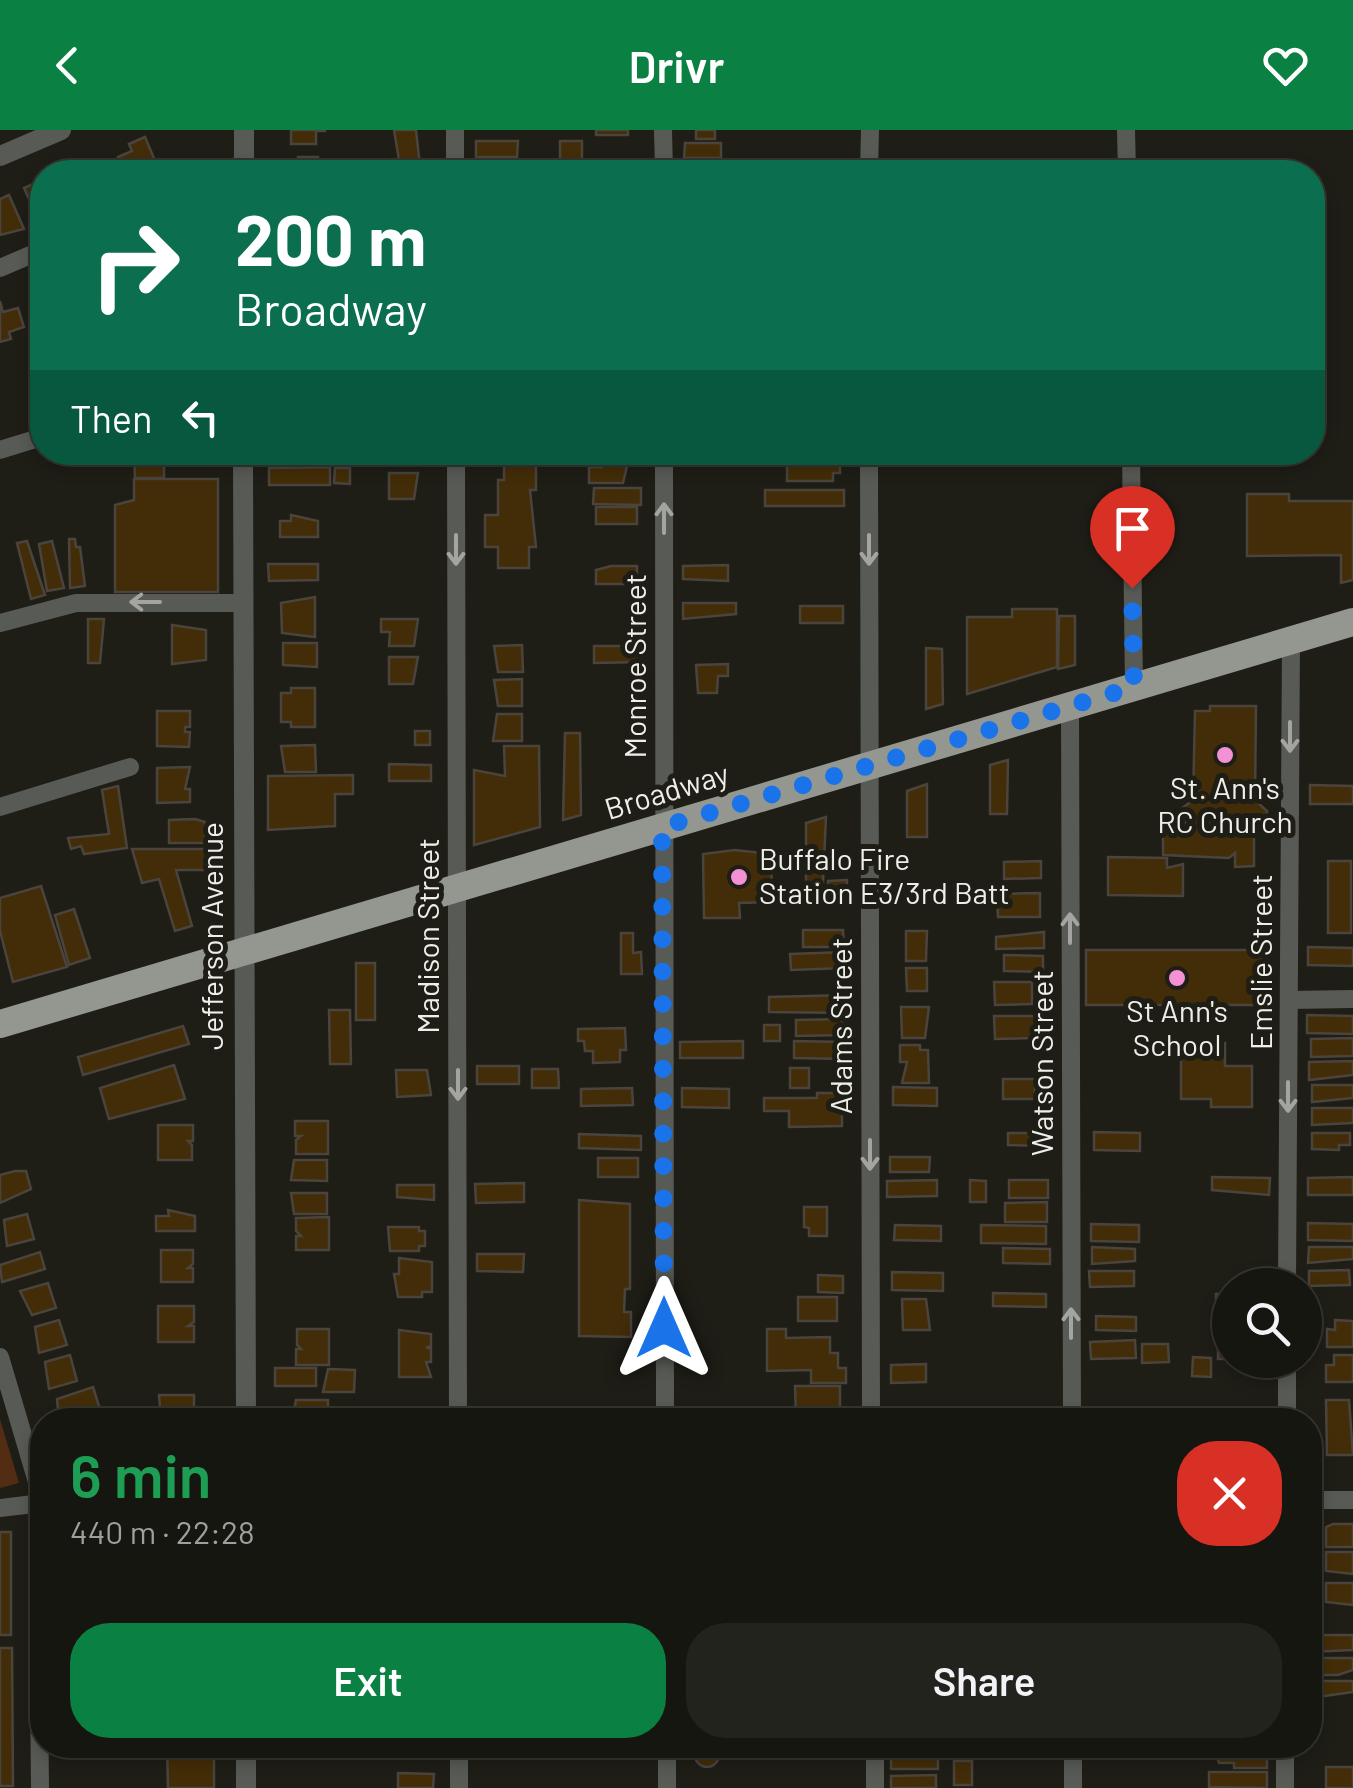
<!DOCTYPE html>
<html lang="en">
<head>
<meta charset="utf-8">
<style>
	:root { --surface:#161610; --page:#23231e; --text:#f1f3f6; --muted:#9e9f9f; --line:#353530; --accent:#0b8043 }
	body { margin:0; font-family:Barlow,sans-serif; background:var(--page); color:var(--text); height:100vh; display:flex; flex-direction:column; font-size:38px; white-space:nowrap }
	* { box-sizing:border-box; margin:0 }
	p { font-size:32px; color:var(--muted) }
	.icon { flex:none; width:55px; height:55px; fill:none; stroke:currentColor; stroke-width:2; stroke-linecap:round; stroke-linejoin:round }
	.map { position:relative; flex:1; overflow:hidden }
	.sheet { position:absolute; left:30px; top:1278px; width:1292px; height:350px; display:flex; flex-direction:column; background:var(--surface); border-radius:40px; box-shadow:0 5px 15px #0003,0 0 0 2px var(--line) }
	.sheet>* { flex:none }
	.hud { position:absolute; left:30px; top:30px; width:1295px; height:305px; border-radius:40px; box-shadow:0 5px 15px #0003,0 0 0 2px var(--line); background:#0b6e4f; color:#fff; overflow:hidden }
	.buttons { position:absolute; left:1212px; top:1138px; display:grid; gap:20px }
	.buttons a { display:grid; place-items:center; width:110px; height:110px; border-radius:50%; background:var(--surface); box-shadow:0 5px 15px #0003,0 0 0 2px var(--line); font-size:50px }
	.pin { position:absolute; display:grid; place-items:center; width:85px; height:85px; color:#fff; margin:-102px -42px; border-radius:50% 50% 50% 0; rotate:-45deg; box-shadow:0 0 10px #0007 }
	.pin .icon { rotate:45deg }
	.me { position:absolute; width:110px; margin:-55px; rotate:0deg; stroke-linejoin:round; filter:drop-shadow(0 0 8px #0008) }
	.turn { display:flex; align-items:center; gap:35px; height:210px; padding:0 40px; font-size:45px }
	.turn .icon { width:130px; height:130px; stroke-width:2.5 }
	.turn b { display:block; font-size:70px; line-height:85px }
	.then { display:flex; align-items:center; height:95px; padding:0 40px; background:#0003; gap:20px; font-size:38px }
	.round { display:grid; place-items:center; flex:none; width:105px; height:105px; border-radius:40px; background:var(--page) }
	.headline { display:flex; align-items:center; justify-content:space-between; height:170px; padding:0 40px }
	h1 { font-size:60px; font-weight:600; line-height:75px; color:#1e9e55 }
	.button { display:flex; gap:20px; margin-top:auto; padding:20px 40px }
	.button a { flex:1; height:115px; border-radius:40px; background:var(--accent); color:#fff; font-size:40px; font-weight:600; line-height:115px; text-align:center }
	.button a+a { background:var(--page); color:var(--text) }
	header { display:flex; justify-content:space-between; align-items:center; height:130px; padding:0 40px; background:var(--accent); color:#fff; font-size:45px; font-weight:600 }
	.map>svg:first-child { display:block }
</style>
</head>
<body>
<header><svg class="icon" aria-label="back" viewBox="0 0 24 24"><path d="M15 5l-7 7 7 7"/></svg>Drivr<svg class="icon" aria-label="heart" viewBox="0 0 24 24"><path d="M12 20l-8-8c-3-5 5-10 8-4 3-6 11-1 8 4z"/></svg></header>
<div class="map">
<svg width="1353" height="1658" viewBox="0 0 1353 1658">
	<rect width="100%" height="100%" fill="#1e1d16"/>
	<polygon fill="#532d13" points="0,1289 19,1353 0,1358"/>
	<g fill="#432d08" stroke="#4a443d" stroke-width="2.5">
		<polygon points="291,0 325,0 325,1 316,1 316,14 291,14"/>
		<polygon points="394,0 416,0 420,36 400,36"/>
		<rect x="596" y="0" width="32" height="5"/>
		<rect x="696" y="0" width="19" height="9"/>
		<polygon points="145,7 159,40 125,42 118,27 132,21 129,14"/>
		<polygon points="476,11 518,11 517,27 476,27"/>
		<rect x="560" y="11" width="22" height="31"/>
		<polygon points="685,13 721,13 721,28 684,28"/>
		<polygon points="298,27 318,27 318,42 328,42 288,42 288,35 297,36"/>
		<polygon points="89,31 92,39 107,33 111,42 74,42 72,38"/>
		<rect x="476" y="31" width="44" height="11"/>
		<polygon points="40,51 42,91 39,92 24,58"/>
		<polygon points="9,65 24,99 0,105 0,69"/>
		<polygon points="42,156 42,183 39,184 31,165"/>
		<polygon points="0,171 3,182 18,178 24,197 9,202 11,209 0,212"/>
		<polygon points="134,322 164,322 164,348 135,348"/>
		<polygon points="787,322 840,322 840,343 833,343 833,351 787,351"/>
		<polygon points="602,327 619,327 619,336 627,336 623,353 589,353 589,337 602,337"/>
		<polygon points="504,330 536,330 536,360 530,360 536,417 529,417 529,438 498,438 498,417 485,417 485,385 498,385 498,350 504,350"/>
		<polygon points="330,337 330,355 269,355 269,338"/>
		<polygon points="335,338 350,338 350,354 334,353"/>
		<polygon points="389,343 418,343 414,369 389,369"/>
		<polygon points="134,349 218,349 218,462 115,462 115,375 134,370"/>
		<polygon points="594,358 641,358 641,375 593,374"/>
		<rect x="765" y="360" width="79" height="16"/>
		<polygon points="1247,364 1289,364 1289,371 1353,371 1353,450 1341,453 1341,425 1247,426"/>
		<rect x="596" y="377" width="41" height="17"/>
		<polygon points="291,385 318,391 318,407 280,407 280,391 291,391"/>
		<polygon points="69,409 75,409 76,417 80,417 85,456 70,458"/>
		<polygon points="27,411 45,465 31,469 17,413"/>
		<polygon points="52,411 64,458 47,461 39,414"/>
		<polygon points="268,434 318,434 318,450 269,451"/>
		<polygon points="728,435 728,451 683,449 683,436"/>
		<polygon points="611,436 637,436 637,454 596,454 596,440"/>
		<polygon points="315,467 315,507 282,503 281,473"/>
		<polygon points="683,473 736,473 736,484 683,489"/>
		<rect x="800" y="476" width="43" height="17"/>
		<polygon points="1012,479 1057,479 1057,537 967,564 967,487 1012,487"/>
		<polygon points="1059,486 1075,486 1075,535 1058,539"/>
		<polygon points="88,489 104,489 100,533 88,533"/>
		<polygon points="381,489 418,489 414,516 389,516 390,502 381,502"/>
		<polygon points="172,495 206,500 206,530 172,534"/>
		<polygon points="283,513 317,513 317,537 283,535"/>
		<polygon points="522,515 523,542 498,542 494,516"/>
		<polygon points="594,516 642,516 642,532 594,533"/>
		<polygon points="926,518 942,519 943,574 926,579"/>
		<polygon points="389,527 418,527 413,554 389,554"/>
		<polygon points="728,534 728,546 718,546 717,563 698,563 696,535"/>
		<polygon points="522,549 522,576 498,576 494,550"/>
		<polygon points="291,558 315,558 315,597 291,597 291,592 281,592 281,563 291,563"/>
		<polygon points="1210,576 1256,576 1255,670 1267,681 1267,689 1254,700 1254,736 1235,737 1235,723 1229,728 1163,725 1163,696 1186,696 1181,679 1193,670 1195,581 1210,581"/>
		<polygon points="157,581 190,581 190,597 185,597 185,602 190,602 189,617 157,616"/>
		<polygon points="497,584 522,584 522,611 493,611"/>
		<rect x="415" y="601" width="15" height="14"/>
		<polygon points="565,603 580,603 581,685 563,690"/>
		<polygon points="315,615 316,642 285,642 281,616"/>
		<polygon points="504,616 539,616 540,697 474,715 474,640 505,646"/>
		<polygon points="1008,630 1007,684 990,684 990,635"/>
		<polygon points="389,634 431,635 431,651 389,651"/>
		<polygon points="190,637 185,659 190,659 190,672 157,673 157,638"/>
		<polygon points="353,645 353,664 335,664 335,696 268,700 268,646"/>
		<polygon points="927,654 927,707 907,707 907,661"/>
		<polygon points="1310,655 1353,656 1353,674 1310,674"/>
		<polygon points="118,656 127,718 84,724 81,716 71,719 68,708 109,704 102,660"/>
		<polygon points="826,687 823,753 806,753 806,693"/>
		<polygon points="195,689 205,692 205,713 169,713 169,690"/>
		<polygon points="132,719 218,719 217,740 176,740 192,796 175,801 159,749 142,753"/>
		<polygon points="735,720 771,724 772,772 739,773 740,788 704,788 703,724"/>
		<polygon points="1108,727 1167,728 1167,738 1183,734 1183,766 1108,765"/>
		<polygon points="1041,731 1041,748 1004,749 1004,732"/>
		<rect x="1328" y="731" width="23" height="72"/>
		<polygon points="847,750 847,763 828,764 828,751"/>
		<polygon points="41,756 67,837 13,852 0,801 0,768"/>
		<polygon points="1040,763 1040,787 998,787 997,764"/>
		<polygon points="74,779 90,828 69,835 55,785"/>
		<polygon points="803,800 843,800 844,817 803,817"/>
		<polygon points="906,801 927,801 926,831 906,831"/>
		<polygon points="1044,802 1044,818 996,819 996,807"/>
		<polygon points="621,803 633,803 633,823 641,822 642,844 621,844"/>
		<polygon points="1308,817 1353,818 1353,836 1308,835"/>
		<rect x="1086" y="820" width="182" height="55"/>
		<polygon points="845,822 845,838 791,840 790,824"/>
		<polygon points="1004,825 1043,826 1043,842 1004,841"/>
		<rect x="356" y="833" width="19" height="57"/>
		<polygon points="906,838 927,838 927,861 907,861"/>
		<polygon points="994,852 1032,852 1032,874 995,875"/>
		<polygon points="847,865 847,883 769,882 769,867"/>
		<polygon points="901,877 929,877 925,908 902,908"/>
		<polygon points="329,880 350,880 351,934 330,934"/>
		<polygon points="1307,885 1353,886 1353,904 1307,903"/>
		<polygon points="994,886 1035,886 1035,908 995,909"/>
		<polygon points="842,889 843,905 796,906 796,890"/>
		<rect x="764" y="895" width="16" height="16"/>
		<polygon points="183,896 189,914 83,945 78,927"/>
		<polygon points="625,898 626,920 620,920 620,932 593,933 593,921 585,921 584,911 578,911 578,899"/>
		<polygon points="1353,908 1353,926 1311,927 1311,909"/>
		<polygon points="743,911 743,928 680,928 680,912"/>
		<polygon points="794,911 843,912 843,929 794,928"/>
		<polygon points="1181,913 1225,913 1225,936 1252,936 1252,977 1211,977 1211,969 1181,969"/>
		<polygon points="900,915 920,915 920,920 928,920 929,953 902,953 907,932 900,932"/>
		<polygon points="1353,931 1353,945 1309,950 1309,932"/>
		<polygon points="174,935 185,969 109,989 100,958"/>
		<rect x="477" y="936" width="42" height="18"/>
		<rect x="790" y="938" width="19" height="20"/>
		<polygon points="532,939 558,939 559,958 532,958"/>
		<polygon points="396,940 427,940 431,965 397,967"/>
		<rect x="1003" y="949" width="32" height="20"/>
		<polygon points="1312,955 1353,955 1353,968 1312,972"/>
		<polygon points="893,957 937,958 937,976 893,975"/>
		<polygon points="632,958 633,975 581,976 581,959"/>
		<polygon points="682,958 729,959 729,978 682,977"/>
		<polygon points="817,963 842,963 842,996 789,997 789,981 764,981 764,968 817,968"/>
		<polygon points="1312,978 1353,978 1353,993 1312,995"/>
		<polygon points="295,991 328,991 328,1024 296,1024 296,1010 301,1006 295,1006"/>
		<polygon points="158,995 193,995 193,1011 188,1011 192,1015 192,1030 158,1030"/>
		<polygon points="1094,1002 1140,1003 1140,1021 1094,1020"/>
		<polygon points="1008,1003 1044,1003 1043,1016 1008,1015"/>
		<polygon points="1312,1003 1350,1003 1350,1015 1339,1015 1339,1020 1312,1019"/>
		<polygon points="579,1004 641,1006 641,1020 579,1018"/>
		<polygon points="890,1027 930,1027 929,1042 890,1042"/>
		<rect x="598" y="1028" width="40" height="19"/>
		<polygon points="294,1030 327,1030 327,1051 291,1050"/>
		<polygon points="15,1041 26,1041 31,1059 0,1073 0,1045"/>
		<polygon points="1212,1047 1270,1048 1269,1065 1212,1060"/>
		<polygon points="1353,1047 1353,1065 1308,1065 1308,1048"/>
		<polygon points="937,1050 937,1066 887,1067 887,1051"/>
		<polygon points="970,1050 986,1051 986,1072 970,1072"/>
		<rect x="1009" y="1050" width="39" height="18"/>
		<polygon points="524,1053 524,1072 476,1073 475,1054"/>
		<polygon points="397,1055 434,1055 434,1070 397,1067"/>
		<polygon points="291,1063 327,1063 327,1084 294,1084"/>
		<polygon points="579,1070 630,1074 630,1159 625,1159 624,1182 631,1182 631,1207 579,1206"/>
		<polygon points="1047,1072 1047,1092 1005,1092 1005,1073"/>
		<polygon points="804,1077 827,1077 827,1106 809,1106 809,1098 804,1097"/>
		<polygon points="168,1080 195,1086 195,1101 156,1101 156,1086 169,1086"/>
		<polygon points="27,1084 34,1109 7,1116 4,1090"/>
		<polygon points="329,1087 329,1120 296,1120 296,1106 301,1106 296,1101 296,1088"/>
		<polygon points="1308,1093 1353,1094 1353,1111 1308,1110"/>
		<polygon points="1091,1094 1139,1095 1139,1112 1091,1111"/>
		<polygon points="895,1095 941,1096 941,1111 894,1110"/>
		<polygon points="981,1095 1046,1096 1046,1114 981,1113"/>
		<polygon points="388,1097 419,1097 419,1101 425,1101 425,1116 419,1116 419,1121 390,1121"/>
		<polygon points="1092,1117 1135,1119 1135,1131 1092,1134"/>
		<polygon points="1309,1117 1353,1117 1353,1129 1308,1133"/>
		<polygon points="1003,1118 1050,1119 1050,1134 1003,1133"/>
		<polygon points="161,1120 193,1120 193,1134 188,1138 193,1138 193,1152 161,1152"/>
		<polygon points="40,1122 45,1139 2,1152 0,1135"/>
		<polygon points="477,1124 524,1124 523,1142 477,1141"/>
		<polygon points="399,1128 432,1132 432,1162 422,1162 422,1167 398,1167 394,1144 399,1144"/>
		<polygon points="1349,1140 1350,1155 1309,1156 1309,1141"/>
		<polygon points="1089,1141 1134,1141 1134,1156 1090,1157"/>
		<polygon points="892,1142 943,1143 943,1161 892,1160"/>
		<polygon points="818,1145 843,1146 843,1163 818,1162"/>
		<polygon points="48,1153 56,1178 32,1185 20,1161"/>
		<polygon points="993,1163 1046,1164 1046,1177 993,1176"/>
		<rect x="1216" y="1164" width="14" height="19"/>
		<rect x="798" y="1167" width="39" height="24"/>
		<polygon points="902,1169 926,1169 930,1200 903,1200"/>
		<polygon points="158,1176 194,1176 194,1192 188,1196 194,1196 194,1212 158,1212"/>
		<polygon points="1096,1186 1136,1187 1136,1201 1096,1200"/>
		<polygon points="59,1190 67,1215 39,1223 35,1197"/>
		<polygon points="1335,1190 1353,1191 1353,1217 1327,1217 1327,1199 1335,1200"/>
		<polygon points="297,1199 329,1199 329,1235 296,1235 296,1219 301,1219 297,1215"/>
		<polygon points="767,1199 786,1199 786,1208 830,1207 830,1223 838,1223 838,1238 846,1238 846,1253 811,1253 811,1240 767,1241"/>
		<polygon points="399,1200 431,1204 431,1217 426,1217 431,1219 431,1232 426,1232 431,1247 399,1247"/>
		<polygon points="1135,1210 1136,1228 1091,1229 1090,1212"/>
		<rect x="1218" y="1210" width="12" height="19"/>
		<polygon points="1142,1214 1168,1214 1169,1232 1142,1233"/>
		<polygon points="70,1225 77,1251 49,1259 45,1232"/>
		<polygon points="1334,1225 1353,1225 1353,1252 1326,1252 1326,1235 1334,1235"/>
		<polygon points="1193,1227 1211,1228 1211,1247 1192,1246"/>
		<polygon points="926,1234 926,1252 891,1253 891,1235"/>
		<rect x="275" y="1238" width="41" height="18"/>
		<polygon points="328,1239 355,1240 354,1262 323,1262"/>
		<polygon points="795,1256 840,1256 840,1290 796,1290"/>
		<polygon points="93,1257 100,1279 74,1290 59,1290 57,1269"/>
		<polygon points="159,1265 194,1265 194,1281 189,1281 194,1290 161,1290"/>
		<polygon points="296,1270 328,1270 328,1290 292,1290"/>
		<polygon points="1326,1270 1349,1270 1353,1325 1327,1325"/>
		<rect x="1005" y="1280" width="41" height="10"/>
		<polygon points="1333,1394 1353,1394 1353,1417 1326,1417 1326,1397"/>
		<rect x="0" y="1402" width="11" height="103"/>
		<polygon points="1326,1422 1353,1422 1353,1444 1326,1441"/>
		<polygon points="1326,1453 1353,1453 1353,1475 1326,1472"/>
		<polygon points="1310,1505 1353,1505 1353,1520 1310,1522"/>
		<polygon points="0,1518 12,1518 13,1656 0,1656"/>
		<polygon points="1310,1528 1353,1528 1353,1540 1338,1545 1310,1545"/>
		<polygon points="1310,1551 1353,1551 1353,1562 1310,1568"/>
		<circle cx="707" cy="1625" r="12"/>
		<polygon points="167,1615 214,1615 214,1658 168,1658"/>
		<rect x="1010" y="1615" width="43" height="4"/>
		<polygon points="1215,1619 1267,1619 1267,1638 1234,1638 1234,1633 1219,1633"/>
		<rect x="891" y="1622" width="47" height="17"/>
		<rect x="954" y="1631" width="18" height="24"/>
		<rect x="1326" y="1637" width="27" height="21"/>
		<polygon points="1209,1642 1267,1642 1267,1658 1209,1657"/>
		<polygon points="398,1643 434,1644 433,1658 398,1658"/>
		<polygon points="936,1645 936,1658 891,1658 891,1646"/>
	</g>
	<g fill="none" stroke-linecap="round" stroke-linejoin="round">
		<g stroke="#585a56" stroke-width="18">
			<polyline points="455,0 455,42"/>
			<polyline points="663,0 664,42"/>
			<polyline points="1126,0 1127,42"/>
			<polyline points="222,42 244,33"/>
			<polyline points="869,42 870,0"/>
			<polyline points="0,138 42,120"/>
			<polyline points="0,320 42,307"/>
			<polyline points="456,322 458,1290"/>
			<polyline points="664,322 665,1290"/>
			<polyline points="869,322 871,1290"/>
			<polyline points="1131,322 1134,557"/>
			<polyline points="0,493 76,473 243,473"/>
			<polyline points="1070,576 1072,1290"/>
			<polyline points="0,677 130,637"/>
			<polyline points="1289,870 1353,869"/>
			<polyline points="1287,1155 1291,510"/>
			<polyline points="0,1227 37,1352 40,1658"/>
			<polyline points="1287,1290 1287,1230"/>
			<polyline points="1310,1370 1353,1370"/>
			<polyline points="0,1378 42,1373"/>
			<polyline points="459,1615 459,1658"/>
			<polyline points="667,1615 667,1658"/>
			<polyline points="875,1615 875,1658"/>
			<polyline points="1073,1615 1073,1658"/>
			<polyline points="1285,1658 1285,1615"/>
		</g>
		<g stroke="#585a56" stroke-width="20">
			<polyline points="0,26 61,0"/>
			<polyline points="244,42 244,0"/>
			<polyline points="243,322 246,1290"/>
			<polyline points="246,1615 246,1658"/>
		</g>
		<polyline stroke="#93978f" stroke-width="28" points="0,894 1353,492"/>
	</g>
	<defs><path id="oneway-shaft" d="M-6 0H5M1.5-3L5.5 0L1.5 3" fill="none" stroke-width="1.6" stroke-linecap="round" stroke-linejoin="round" transform="scale(2.5)"/></defs>
	<g stroke="#a4a4a0">
		<use href="#oneway-shaft" transform="translate(664 388) rotate(-90)"/>
		<use href="#oneway-shaft" transform="translate(456 420) rotate(90)"/>
		<use href="#oneway-shaft" transform="translate(869 420) rotate(90)"/>
		<use href="#oneway-shaft" transform="translate(145 472) rotate(-180)"/>
		<use href="#oneway-shaft" transform="translate(1290 607) rotate(90)"/>
		<use href="#oneway-shaft" transform="translate(1070 798) rotate(-90)"/>
		<use href="#oneway-shaft" transform="translate(458 955) rotate(90)"/>
		<use href="#oneway-shaft" transform="translate(1288 967) rotate(90)"/>
		<use href="#oneway-shaft" transform="translate(870 1025) rotate(90)"/>
		<use href="#oneway-shaft" transform="translate(1071 1193) rotate(-90)"/>
	</g>
	<g fill="none" stroke-linecap="round" stroke-linejoin="round">
		<polyline stroke="#1a73e8" stroke-width="18" stroke-dasharray="0 32.4" points="664,1198 662,697 1134,557 1132,458"/>
	</g>
	<g fill="#f391d5" stroke="#1e1d16" stroke-width="4">
		<circle cx="1225" cy="625" r="10"/>
		<circle cx="739" cy="747" r="10"/>
		<circle cx="1177" cy="848" r="10"/>
	</g>
	<g text-anchor="middle" stroke-width="10" stroke-linejoin="round" paint-order="stroke">
		<g font-size="30" fill="#efefe9" stroke="#1e1d16">
			<text transform="translate(636 536) rotate(-90)" y="10">Monroe Street</text>
			<text transform="translate(667 662) rotate(-17)" y="10">Broadway</text>
			<text transform="translate(213 806) rotate(-90)" y="10">Jefferson Avenue</text>
			<text transform="translate(429 806) rotate(-90)" y="10">Madison Street</text>
			<text transform="translate(1262 832) rotate(-90)" y="10">Emslie Street</text>
			<text transform="translate(842 896) rotate(-90)" y="10">Adams Street</text>
			<text transform="translate(1043 933) rotate(-90)" y="10">Watson Street</text>
		</g>
		<g font-size="30" fill="#efefe9" stroke="#1e1d16">
			<text x="1225" y="669">St. Ann's<tspan x="1225" dy="34">RC Church</tspan></text>
			<text x="759" y="740" text-anchor="start">Buffalo Fire<tspan x="759" dy="34">Station E3/3rd Batt</tspan></text>
			<text x="1177" y="892">St Ann's<tspan x="1177" dy="34">School</tspan></text>
		</g>
	</g>
</svg>
<div class="buttons">
<a><svg class="icon" aria-label="search" viewBox="0 0 24 24"><circle cx="10" cy="10" r="6"/><path d="M15 15l6 6"/></svg></a>
</div>
<div class="pin" style="left:1132px;top:458px;background:#d93025"><svg class="icon" aria-label="arrive" viewBox="0 0 24 24"><path d="M6 21V4h12l-3 4 3 4H6"/></svg></div>
<svg class="me" style="left:664px;top:1198px" viewBox="-20 -20 40 40"><path d="M0-17L14 15 0 8-14 15z" fill="#1a73e8" stroke="#fff" stroke-width="4"/></svg>
<div class="hud">
<div class="turn"><svg class="icon" aria-label="right" viewBox="0 0 24 24"><path d="M7 20v-9h11M14 6l5 5-5 5"/></svg><div><b>200 m</b>Broadway</div></div>
<div class="then">Then<svg class="icon" aria-label="left" viewBox="0 0 24 24"><path d="M17 20v-9H6M10 6l-5 5 5 5"/></svg></div>
</div>
<section class="sheet">
<div class="headline"><div><h1>6 min</h1><p>440 m · 22:28</p></div><a class="round" style="background:#d93025;color:#fff"><svg class="icon" aria-label="close" viewBox="0 0 24 24"><path d="M6 6l12 12M18 6L6 18"/></svg></a></div>
<div class="button"><a>Exit</a><a>Share</a></div>
</section>
</div>
</body>
</html>
